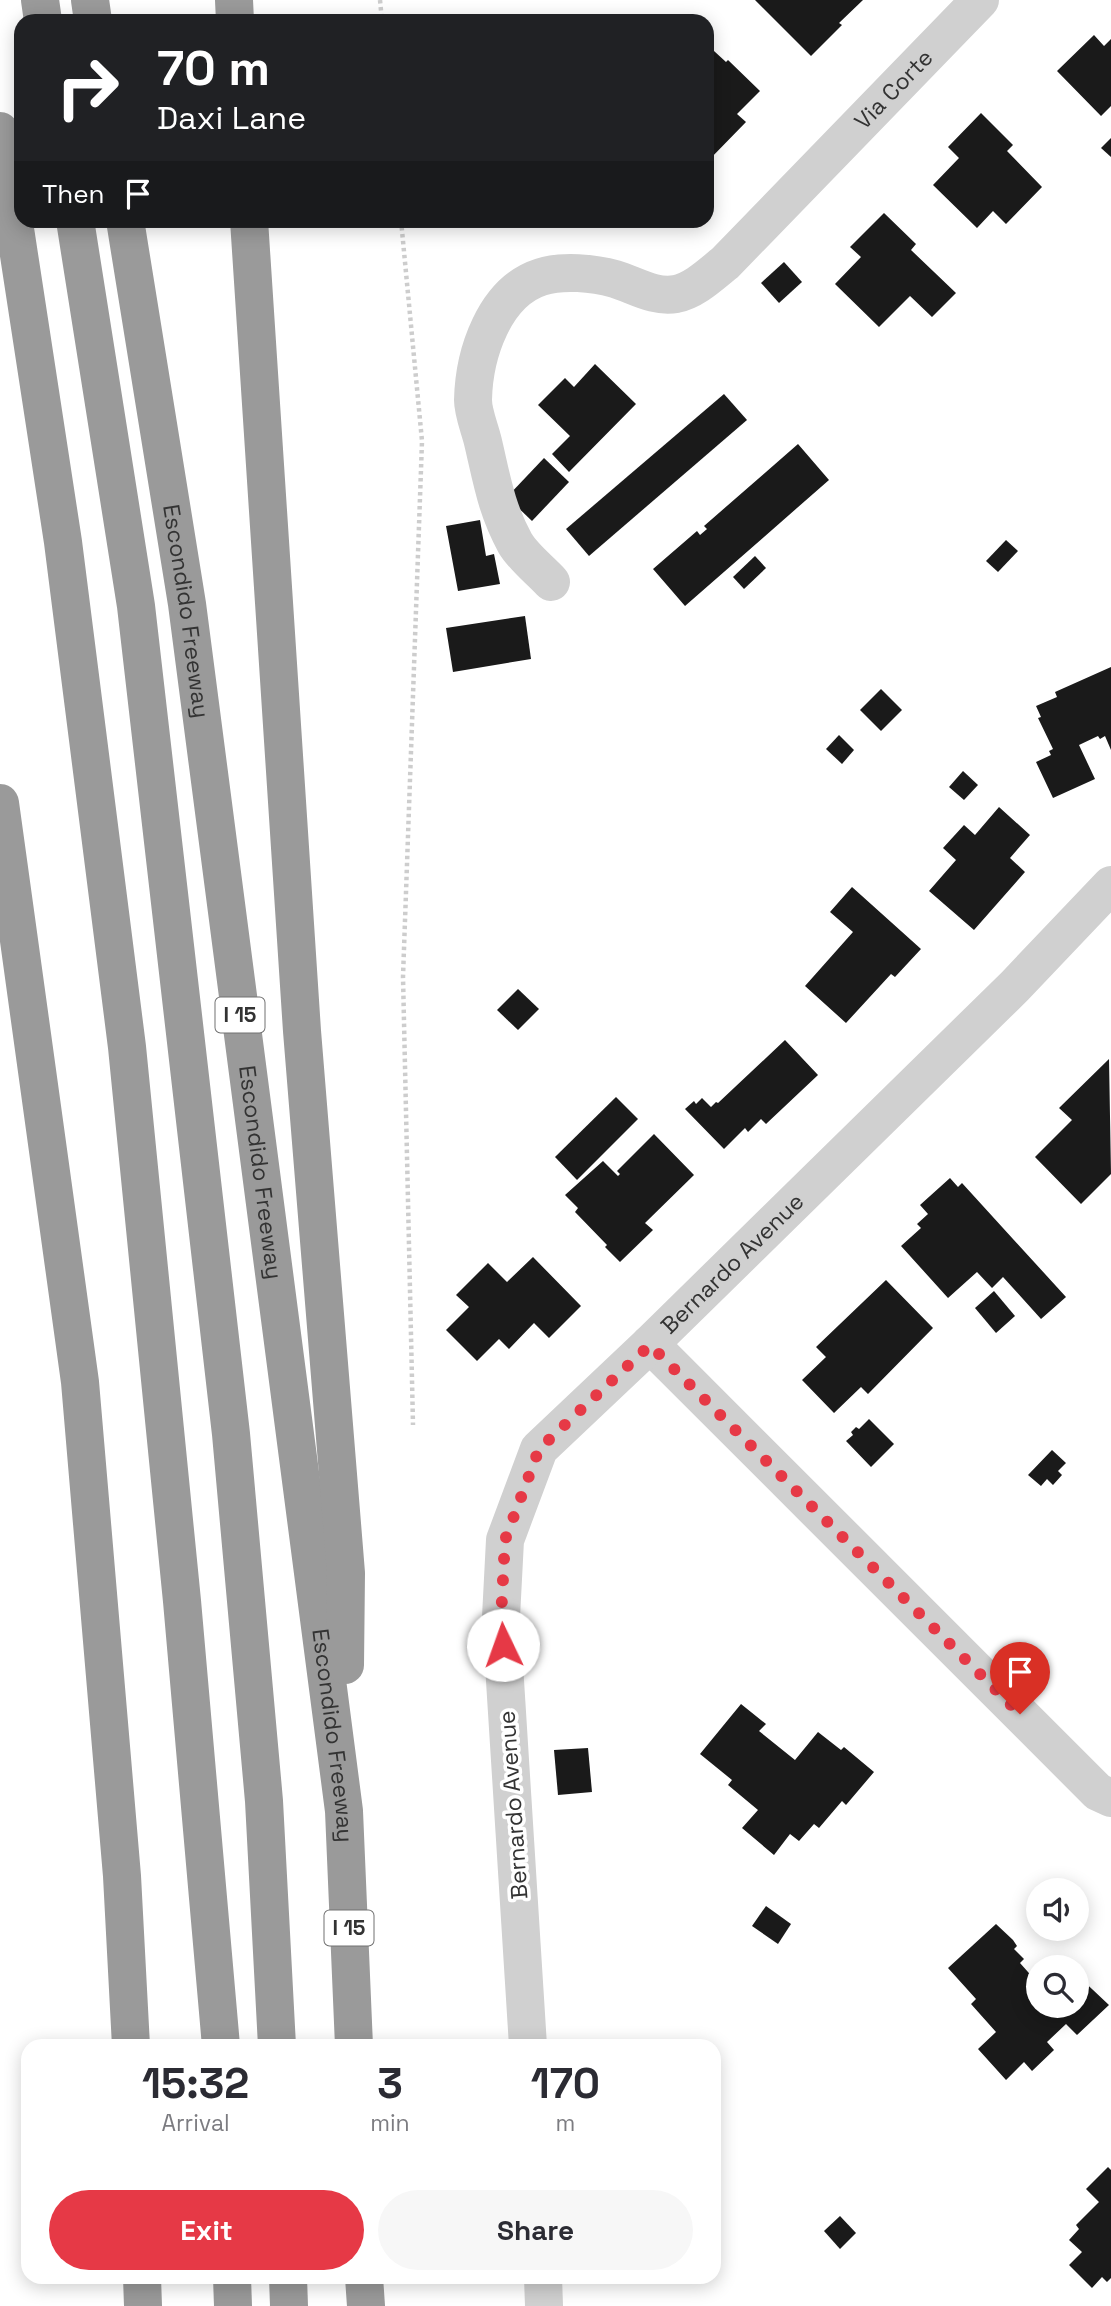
<!DOCTYPE html>
<html lang="en">
<head>
<meta charset="utf-8">
<style>
	:root { --surface:#fff; --page:#f7f7f7; --text:#2b2b33; --muted:#7c7c81; --accent:#e63946 }
	body { margin:0; font-family:"Space Grotesk",sans-serif; background:var(--page); color:var(--text); height:100vh; display:flex; flex-direction:column; font-size:26px; white-space:nowrap }
	* { box-sizing:border-box; margin:0 }
	p { font-size:23px; color:var(--muted) }
	.icon { flex:none; width:38px; height:38px; fill:none; stroke:currentColor; stroke-width:2; stroke-linecap:round; stroke-linejoin:round }
	.map { position:relative; flex:1; overflow:hidden }
	.side { position:absolute; left:21px; top:2039px; width:700px; height:245px; display:flex; flex-direction:column; background:var(--surface); border-radius:21px; box-shadow:0 4px 18px #0003 }
	.side>* { flex:none }
	.top-card { position:absolute; left:14px; top:14px; width:700px; height:214px; border-radius:21px; box-shadow:0 4px 18px #0003; background:#202124; color:#fff; overflow:hidden }
	.controls { position:absolute; left:1026px; top:1878px; display:grid; gap:14px }
	.controls a { display:grid; place-items:center; width:63px; height:63px; border-radius:50%; background:var(--surface); box-shadow:0 4px 18px #0003; font-size:35px }
	.pin { position:absolute; display:grid; place-items:center; width:60px; height:60px; color:#fff; margin:-72px -30px; border-radius:50% 50% 50% 0; rotate:-45deg; box-shadow:0 0 7px #0007 }
	.pin .icon { rotate:45deg }
	.me { position:absolute; width:77px; margin:-38px; rotate:357deg; stroke-linejoin:round; filter:drop-shadow(0 0 5px #0008) }
	.turn { display:flex; align-items:center; gap:24px; height:147px; padding:0 28px; font-size:32px }
	.turn .icon { width:91px; height:91px; stroke-width:2.5 }
	.turn b { display:block; font-size:49px; line-height:60px }
	.then { display:flex; align-items:center; height:66px; padding:0 28px; background:#0003; gap:14px; font-size:26px }
	.eta { display:flex; justify-content:space-evenly; align-items:center; height:119px; text-align:center }
	.eta b { font-size:42px; font-weight:800; line-height:49px }
	.action { display:flex; gap:14px; margin-top:auto; padding:14px 28px }
	.action a { flex:1; height:80px; border-radius:42px; background:var(--accent); color:#fff; font-size:28px; font-weight:800; line-height:80px; text-align:center }
	.action a+a { background:var(--page); color:var(--text) }
	.map>svg:first-child { display:block }
</style>
</head>
<body>
<div class="map">
<svg width="1111" height="2306" viewBox="0 0 1111 2306">
	<rect width="100%" height="100%" fill="#fff"/>
	<g fill="#1a1a1a">
		<polygon points="755,0 863,0 839,23 842,25 811,56"/>
		<polygon points="1094,35 1104,46 1111,39 1111,106 1101,116 1057,71"/>
		<polygon points="714,51 726,62 728,60 760,91 737,114 746,122 707,162 707,58"/>
		<polygon points="981,113 1013,145 1007,151 1042,187 1006,224 993,211 977,228 933,185 959,158 948,147"/>
		<polygon points="1111,138 1111,157 1101,148"/>
		<polygon points="884,213 916,244 911,250 956,293 932,317 910,296 879,327 835,284 861,257 850,247"/>
		<polygon points="784,262 802,282 779,303 761,283"/>
		<polygon points="595,364 636,404 569,472 552,454 570,436 538,405 565,378 574,387"/>
		<polygon points="724,394 747,420 589,556 566,529"/>
		<polygon points="798,444 829,480 685,606 653,569 697,531 700,535 707,529 704,526"/>
		<polygon points="544,458 569,482 532,521 507,497"/>
		<polygon points="480,520 486,556 494,554 500,584 458,591 446,526"/>
		<polygon points="1006,540 1018,551 998,572 986,561"/>
		<polygon points="755,556 766,568 744,589 733,577"/>
		<polygon points="525,616 531,659 453,672 446,628"/>
		<polygon points="1111,667 1111,750 1105,736 1100,739 1098,736 1079,745 1095,779 1053,798 1036,762 1051,755 1049,751 1053,749 1038,718 1041,717 1036,706 1057,697 1055,692"/>
		<polygon points="881,689 902,710 881,731 860,710"/>
		<polygon points="839,735 854,750 842,764 826,749"/>
		<polygon points="963,771 978,785 964,800 949,787"/>
		<polygon points="999,807 1030,835 1010,858 1025,872 974,930 929,891 956,860 943,848 964,825 975,835"/>
		<polygon points="852,887 921,949 895,977 891,974 846,1023 805,986 853,932 830,912"/>
		<polygon points="518,989 539,1009 518,1030 497,1010"/>
		<polygon points="785,1040 818,1075 766,1124 761,1119 748,1132 745,1128 724,1149 685,1109 694,1101 696,1104 702,1098 711,1107 716,1102 718,1103"/>
		<polygon points="1109,1059 1111,1174 1081,1204 1035,1157 1072,1120 1059,1108"/>
		<polygon points="616,1097 638,1119 577,1180 555,1157"/>
		<polygon points="654,1134 694,1175 645,1223 653,1230 620,1262 605,1247 607,1245 575,1212 578,1208 565,1195 603,1161 618,1176 620,1174 617,1171"/>
		<polygon points="950,1178 958,1187 962,1183 1066,1297 1041,1319 1003,1277 992,1288 977,1272 948,1298 901,1246 921,1228 917,1224 928,1214 920,1205"/>
		<polygon points="533,1257 581,1306 549,1338 534,1323 509,1349 499,1339 477,1361 446,1330 469,1307 456,1295 488,1263 507,1282"/>
		<polygon points="886,1280 933,1328 868,1394 861,1387 834,1413 802,1380 826,1357 816,1347"/>
		<polygon points="994,1291 1015,1316 996,1333 975,1308"/>
		<polygon points="869,1419 894,1444 871,1467 846,1441 853,1435 851,1432 856,1427 859,1429"/>
		<polygon points="1052,1450 1066,1463 1058,1471 1062,1475 1053,1485 1047,1479 1041,1486 1028,1475"/>
		<polygon points="741,1704 766,1724 759,1731 795,1760 818,1732 841,1750 844,1747 874,1772 846,1805 842,1801 819,1828 814,1824 799,1841 790,1834 774,1855 742,1828 758,1810 728,1785 732,1780 700,1754"/>
		<polygon points="588,1748 592,1792 558,1795 554,1750"/>
		<polygon points="766,1906 791,1924 778,1944 752,1926"/>
		<polygon points="996,1924 1013,1940 1017,1946 1014,1949 1024,1959 1020,1963 1036,1981 1038,2006 1076,2006 1076,1974 1109,2005 1077,2035 1066,2024 1047,2042 1054,2050 1032,2071 1024,2062 1006,2080 978,2049 996,2032 971,2004 976,1999 948,1968"/>
		<polygon points="1108,2167 1111,2170 1111,2278 1107,2282 1102,2277 1092,2288 1069,2265 1082,2252 1069,2240 1079,2229 1076,2225 1099,2202 1086,2189"/>
		<polygon points="840,2216 856,2233 840,2249 824,2231"/>
	</g>
	<g fill="none" stroke-linecap="round" stroke-linejoin="round">
		<g stroke="#cdcdcd" stroke-width="4.5" stroke-dasharray="3.5 3.5" stroke-linecap="butt">
			<polyline points="380,0 382,21"/>
			<polyline points="401,220 422,441 403,977 413,1425"/>
		</g>
		<g stroke="#d0d0d0" stroke-width="38">
			<path id="s1" d="M551,582C540,570 523,557 515,543C496,508 492,480 483,442C480,429 473,413 473,400C474,354 494,292 541,277C562,270 594,273 615,279C635,285 654,298 676,294C695,290 711,274 725,263L980,0"/>
			<polyline points="650,1344 1098,1792 1111,1798"/>
			<path id="s2" d="M528,2046L501,1617L505,1540L539,1449L650,1344L1015,986L1111,885"/>
			<polyline points="543,2277 544,2306"/>
		</g>
		<g stroke="#9a9a9a" stroke-width="38">
			<polyline points="40,0 43,21"/>
			<polyline points="90,0 93,21"/>
			<polyline points="234,0 235,21"/>
			<polyline points="0,131 63,542 127,1047 182,1601 221,2046"/>
			<polyline points="75,220 136,606 231,1434 264,1801 277,2046"/>
			<path id="s3" d="M125,220L187,604L344,1811L354,2046"/>
			<polyline points="249,220 302,1031 346,1573 345,1665"/>
			<polyline points="0,803 80,1382 122,1876 131,2046"/>
			<polyline points="142,2277 143,2306"/>
			<polyline points="232,2277 233,2306"/>
			<polyline points="288,2277 289,2306"/>
			<polyline points="364,2277 366,2306"/>
		</g>
	</g>
	<g fill="none" stroke-linecap="round" stroke-linejoin="round">
		<polyline stroke="#e63946" stroke-width="12" stroke-dasharray="0 21.6" points="503,1645 501,1618 505,1540 539,1449 650,1345 1020,1714"/>
	</g>
	<g text-anchor="middle" stroke-width="7" stroke-linejoin="round" paint-order="stroke">
		<g fill="#fff" stroke="#707070" stroke-width="2">
			<rect x="215.5" y="997.5" width="49" height="35" rx="5"/>
			<rect x="324.5" y="1910.5" width="49" height="35" rx="5"/>
		</g>
		<g font-size="21" font-weight="bold" fill="#333">
			<text x="240" y="1022">I 15</text>
			<text x="349" y="1935">I 15</text>
		</g>
		<g font-size="23" fill="#333" stroke="#fff">
			<text dy="8" stroke="none"><textPath href="#s1" startOffset="791">Via Corte</textPath></text>
			<text dy="8" stroke="none"><textPath href="#s3" startOffset="396">Escondido Freeway</textPath></text>
			<text dy="8" stroke="none"><textPath href="#s3" startOffset="962">Escondido Freeway</textPath></text>
			<text dy="8" stroke="none"><textPath href="#s2" startOffset="872">Bernardo Avenue</textPath></text>
			<text dy="8" stroke="none"><textPath href="#s3" startOffset="1530">Escondido Freeway</textPath></text>
			<text transform="translate(513 1805) rotate(-94)" y="8">Bernardo Avenue</text>
		</g>
	</g>
</svg>
<div class="controls">
<a><svg class="icon" aria-label="sound" viewBox="0 0 24 24"><path d="M4 9h4l5-4v14l-5-4H4zM17 9q2 3 0 6"/></svg></a>
<a><svg class="icon" aria-label="search" viewBox="0 0 24 24"><circle cx="10" cy="10" r="6"/><path d="M15 15l6 6"/></svg></a>
</div>
<div class="pin" style="left:1020px;top:1714px;background:#d93025"><svg class="icon" aria-label="arrive" viewBox="0 0 24 24"><path d="M6 21V4h12l-3 4 3 4H6"/></svg></div>
<svg class="me" style="left:503px;top:1645px" viewBox="-20 -20 40 40"><circle r="19" fill="#fff"/><path d="M0-13L10 11 0 6-10 11z" fill="#e63946"/></svg>
<div class="top-card">
<div class="turn"><svg class="icon" aria-label="right" viewBox="0 0 24 24"><path d="M7 20v-9h11M14 6l5 5-5 5"/></svg><div><b>70 m</b>Daxi Lane</div></div>
<div class="then">Then<svg class="icon" aria-label="arrive" viewBox="0 0 24 24"><path d="M6 21V4h12l-3 4 3 4H6"/></svg></div>
</div>
<section class="side">
<div class="eta">
<div><b>15:32</b><p>Arrival</p></div>
<div><b>3</b><p>min</p></div>
<div><b>170</b><p>m</p></div>
</div>
<div class="action"><a>Exit</a><a>Share</a></div>
</section>
</div>
</body>
</html>
